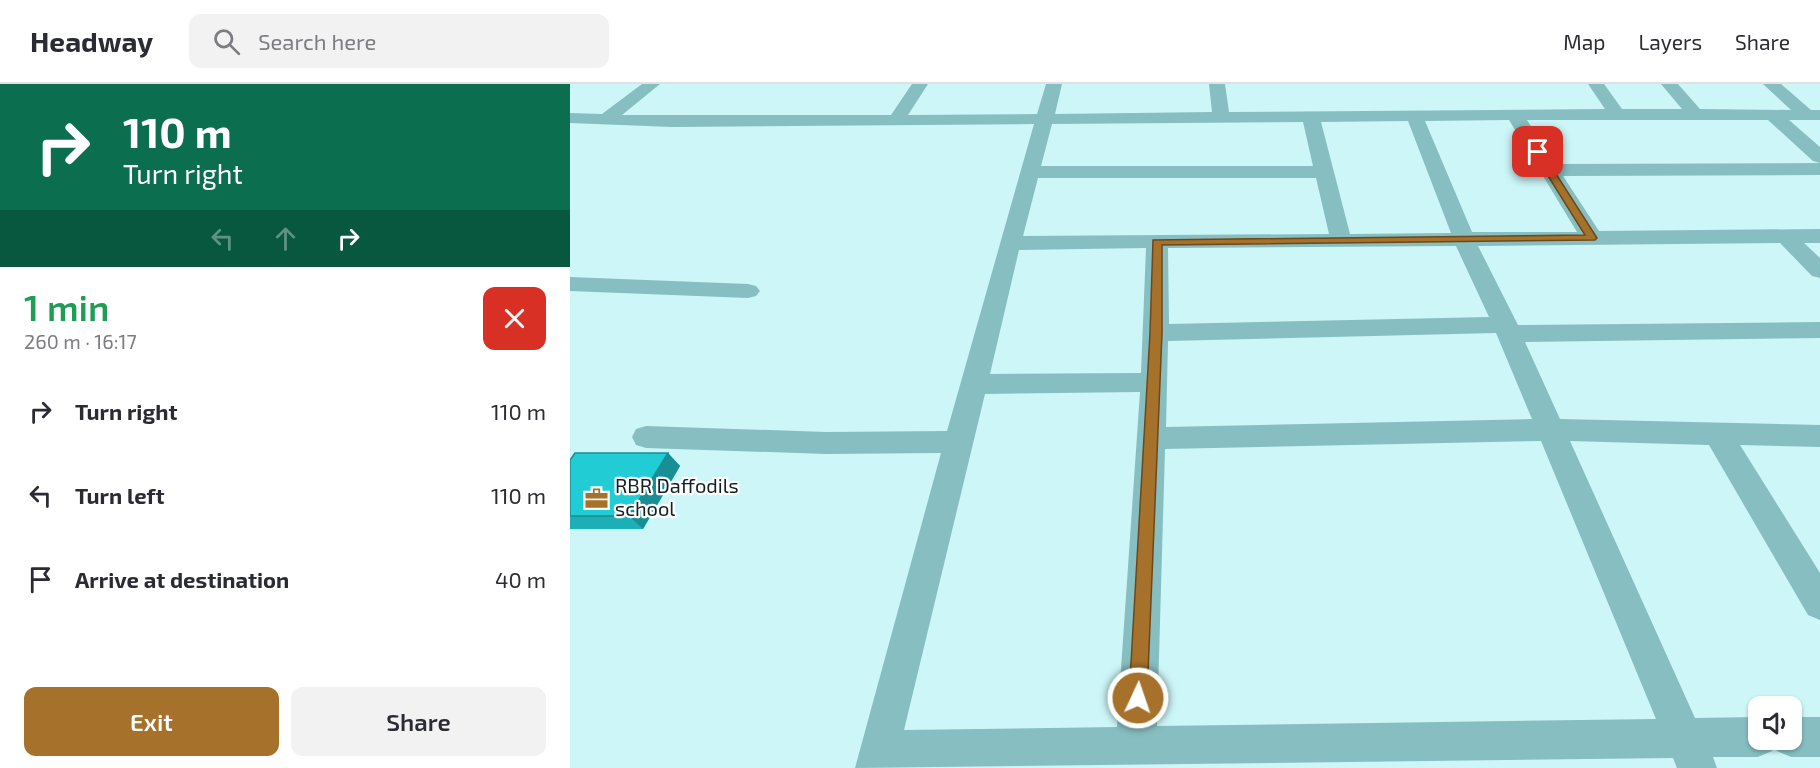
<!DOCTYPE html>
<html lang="en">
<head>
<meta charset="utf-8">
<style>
	:root { --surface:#fff; --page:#f2f2f3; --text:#2b2b33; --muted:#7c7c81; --line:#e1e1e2; --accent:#a6712a }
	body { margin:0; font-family:"Exo 2",sans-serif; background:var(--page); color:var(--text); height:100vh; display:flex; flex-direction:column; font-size:22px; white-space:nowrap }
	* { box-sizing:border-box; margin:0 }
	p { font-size:20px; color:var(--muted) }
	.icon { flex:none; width:33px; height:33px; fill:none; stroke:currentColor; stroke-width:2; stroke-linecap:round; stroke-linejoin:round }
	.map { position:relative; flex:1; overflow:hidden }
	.drawer { display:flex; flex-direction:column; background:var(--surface); width:570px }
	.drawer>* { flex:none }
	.guide { background:#0b6e4f; color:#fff; overflow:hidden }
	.fabs { position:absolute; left:1178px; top:612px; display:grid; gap:12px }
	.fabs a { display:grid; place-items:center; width:54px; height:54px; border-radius:12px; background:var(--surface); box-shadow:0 2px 4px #0004; font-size:30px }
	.pin { position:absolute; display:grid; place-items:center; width:51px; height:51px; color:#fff; margin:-26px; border-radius:12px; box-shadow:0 3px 9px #0006 }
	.me { position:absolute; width:66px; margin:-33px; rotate:3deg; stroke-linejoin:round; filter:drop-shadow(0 0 4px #0008) }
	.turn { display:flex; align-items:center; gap:21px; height:126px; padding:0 24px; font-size:27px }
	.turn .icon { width:78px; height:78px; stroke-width:2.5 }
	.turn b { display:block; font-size:42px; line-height:51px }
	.lanes { display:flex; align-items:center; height:57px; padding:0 24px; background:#0003; justify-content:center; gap:30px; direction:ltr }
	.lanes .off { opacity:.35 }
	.round { display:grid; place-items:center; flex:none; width:63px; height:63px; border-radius:12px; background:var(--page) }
	.summary { display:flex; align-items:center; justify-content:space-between; height:102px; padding:0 24px }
	h1 { font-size:36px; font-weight:600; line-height:45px; color:#1e9e55 }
	.button { display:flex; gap:12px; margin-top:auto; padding:12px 24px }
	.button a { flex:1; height:69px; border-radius:12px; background:var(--accent); color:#fff; font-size:24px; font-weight:600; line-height:69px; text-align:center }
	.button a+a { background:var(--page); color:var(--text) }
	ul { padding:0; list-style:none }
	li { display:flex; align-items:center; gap:18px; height:84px; padding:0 24px }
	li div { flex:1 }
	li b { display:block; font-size:22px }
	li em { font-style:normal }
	header { display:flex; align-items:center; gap:36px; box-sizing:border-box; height:84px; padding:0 30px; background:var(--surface); border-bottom:2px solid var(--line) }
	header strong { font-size:28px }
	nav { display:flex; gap:33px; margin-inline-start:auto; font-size:21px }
	.search { width:420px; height:54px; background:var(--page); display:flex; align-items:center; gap:15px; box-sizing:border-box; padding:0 21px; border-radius:12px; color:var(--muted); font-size:22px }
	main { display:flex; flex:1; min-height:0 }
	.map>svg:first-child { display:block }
</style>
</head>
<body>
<header>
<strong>Headway</strong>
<div class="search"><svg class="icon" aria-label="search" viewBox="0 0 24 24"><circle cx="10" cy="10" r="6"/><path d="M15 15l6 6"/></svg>Search here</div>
<nav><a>Map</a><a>Layers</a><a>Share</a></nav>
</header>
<main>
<section class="drawer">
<div class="guide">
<div class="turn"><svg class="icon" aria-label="right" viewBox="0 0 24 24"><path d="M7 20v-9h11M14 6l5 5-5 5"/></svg><div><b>110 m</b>Turn right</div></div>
<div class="lanes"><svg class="icon off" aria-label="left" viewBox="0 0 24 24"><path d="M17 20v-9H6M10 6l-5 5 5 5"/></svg><svg class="icon off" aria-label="ahead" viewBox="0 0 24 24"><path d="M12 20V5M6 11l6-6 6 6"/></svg><svg class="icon" aria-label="right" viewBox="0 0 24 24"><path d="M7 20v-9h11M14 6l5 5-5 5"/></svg></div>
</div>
<div class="summary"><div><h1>1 min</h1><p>260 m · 16:17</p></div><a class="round" style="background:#d93025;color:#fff"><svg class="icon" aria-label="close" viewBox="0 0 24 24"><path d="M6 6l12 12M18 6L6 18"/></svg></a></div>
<ul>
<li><svg class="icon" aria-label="right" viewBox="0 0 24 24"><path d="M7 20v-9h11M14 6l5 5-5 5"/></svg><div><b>Turn right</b></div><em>110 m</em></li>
<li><svg class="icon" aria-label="left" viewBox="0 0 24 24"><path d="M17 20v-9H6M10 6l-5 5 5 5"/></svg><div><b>Turn left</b></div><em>110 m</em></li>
<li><svg class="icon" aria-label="arrive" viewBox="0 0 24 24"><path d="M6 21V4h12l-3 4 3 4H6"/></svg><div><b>Arrive at destination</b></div><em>40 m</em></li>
</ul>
<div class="button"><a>Exit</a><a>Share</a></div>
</section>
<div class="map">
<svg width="1250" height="684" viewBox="0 0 1250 684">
	<rect width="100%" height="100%" fill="#cdf6f8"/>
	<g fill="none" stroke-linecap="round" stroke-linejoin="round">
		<g fill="#87bec1" fill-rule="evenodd">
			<path d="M72,0H90L52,31H321L342,0H358L338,31L467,30L476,0H492L485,30L642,28L639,0H655L659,28L1035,25L1018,0H1034L1052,25H1112L1091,0H1108L1130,25L1221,26L1193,0H1211L1241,26H1250V36H1219L1250,63V79L1243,77L1198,36H957L985,80L1250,79V91L993,92L1029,147L1250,145V159H1234L1250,174V194L1242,192L1210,159L908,162L948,241L1250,238V254L955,258L990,335L1250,341V363L1170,361L1250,489V536L1238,531L1139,361L1000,357L1125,634L1188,633V656H1221V633H1250V673H1221L1207,667L1204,661L1202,667L1188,673H1143L1147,684H1107L1103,674L285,684L371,369L256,370L76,364L66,361L62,353L66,345L76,342L256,348L377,347L464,40L102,43L0,39V29L32,30ZM939,36L1007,148H902L855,37ZM838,37L881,149L780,150L751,38ZM733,38L743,82H471L482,40ZM468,94H746L759,150L453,152ZM886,162L919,233L599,240L598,164ZM576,164L571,289L420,290L449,166ZM926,249L962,335L596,343L598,257ZM570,308L547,643L334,646L415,310ZM971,357L1086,635L587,642L595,365Z"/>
			<polygon points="0,193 178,200 186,202 190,207 186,212 178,214 0,207"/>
		</g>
	</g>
	<polygon fill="#1cafb6" points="98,369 110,382 73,445 0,445 0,376"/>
	<polygon fill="#178f94" points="98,369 110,382 73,445 59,432"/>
	<polygon fill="#21ccd4" stroke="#178f94" stroke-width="1.5" points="5,369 98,369 59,432 0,432 0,376"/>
	<polygon fill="#a6712a" stroke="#6c491b" stroke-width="1.5" points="968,65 972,68 1027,154 1025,156 592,161 592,249 577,614 575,621 568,624 562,621 559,614 580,249 583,156 1015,151 963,68"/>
	<defs>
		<symbol id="office-bare" viewBox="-9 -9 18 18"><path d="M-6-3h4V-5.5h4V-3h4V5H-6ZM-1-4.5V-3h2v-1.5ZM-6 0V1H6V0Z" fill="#a6712a" stroke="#fff" stroke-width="2.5" paint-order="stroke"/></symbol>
	</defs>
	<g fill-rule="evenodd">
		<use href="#office-bare" x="10" y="398" width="33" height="33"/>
	</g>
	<g text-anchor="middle" stroke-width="4.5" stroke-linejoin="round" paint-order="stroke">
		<g font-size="20" fill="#122223" stroke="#fff" text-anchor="start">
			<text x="45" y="409">RBR Daffodils<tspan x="45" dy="23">school</tspan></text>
		</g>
	</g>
</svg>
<div class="fabs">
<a><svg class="icon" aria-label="sound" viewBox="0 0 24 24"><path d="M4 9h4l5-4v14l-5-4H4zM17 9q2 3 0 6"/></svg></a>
</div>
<div class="pin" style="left:968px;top:68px;background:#d93025"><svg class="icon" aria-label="arrive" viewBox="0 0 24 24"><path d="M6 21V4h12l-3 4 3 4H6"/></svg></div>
<svg class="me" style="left:568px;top:614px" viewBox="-20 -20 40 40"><circle r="17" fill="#a6712a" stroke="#fff" stroke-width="3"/><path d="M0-11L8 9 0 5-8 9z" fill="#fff"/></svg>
</div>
</main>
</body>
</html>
